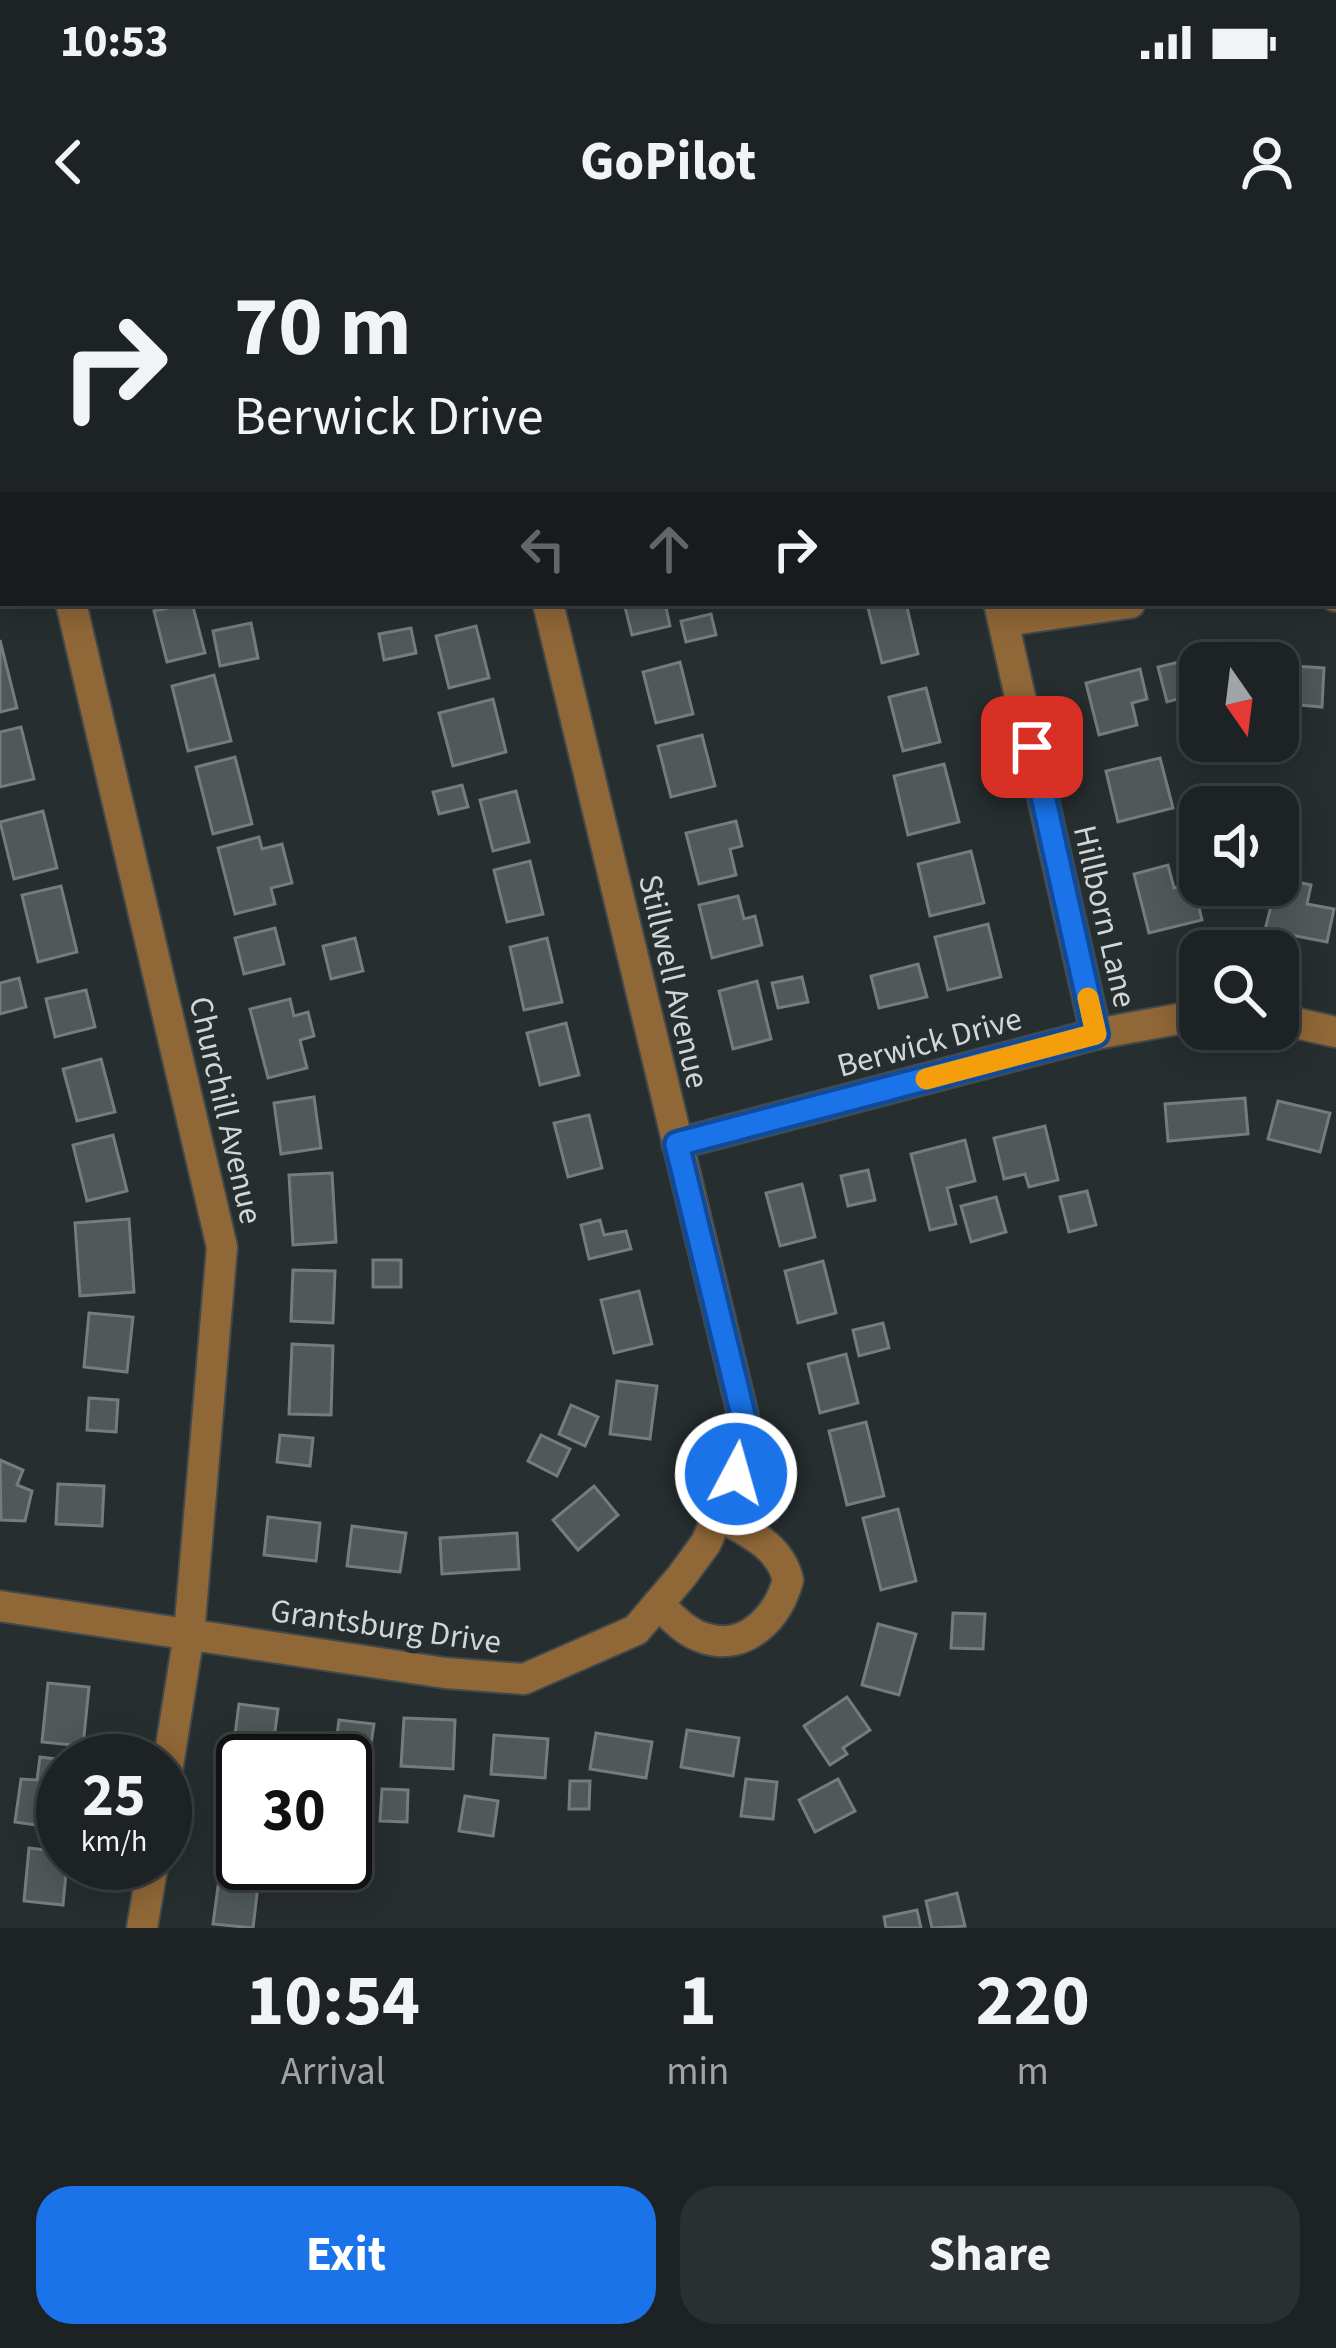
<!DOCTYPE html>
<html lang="en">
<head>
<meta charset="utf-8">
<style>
	:root { --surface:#1d2224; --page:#2a2f31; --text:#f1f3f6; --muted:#a0a4a6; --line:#3b3f41; --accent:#1a73e8 }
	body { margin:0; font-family:"Source Sans 3",sans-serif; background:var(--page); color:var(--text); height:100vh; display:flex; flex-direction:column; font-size:45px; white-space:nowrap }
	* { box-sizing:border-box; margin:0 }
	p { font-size:39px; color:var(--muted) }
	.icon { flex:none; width:66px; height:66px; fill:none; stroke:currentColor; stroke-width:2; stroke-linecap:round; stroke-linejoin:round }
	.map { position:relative; height:1688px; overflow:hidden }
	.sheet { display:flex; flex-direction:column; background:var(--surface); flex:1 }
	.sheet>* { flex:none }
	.top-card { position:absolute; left:0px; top:0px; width:1338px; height:366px; box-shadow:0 6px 30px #0003,0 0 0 3px var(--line); background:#1d2224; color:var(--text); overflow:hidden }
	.needle { width:78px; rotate:166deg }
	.tools { position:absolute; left:1179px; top:402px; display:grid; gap:24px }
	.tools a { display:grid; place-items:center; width:120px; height:120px; border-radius:24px; background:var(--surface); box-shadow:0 6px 30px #0003,0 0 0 3px var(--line); font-size:60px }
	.speed { position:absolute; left:36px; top:1494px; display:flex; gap:24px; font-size:60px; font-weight:700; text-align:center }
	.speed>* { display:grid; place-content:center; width:156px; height:156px; border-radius:50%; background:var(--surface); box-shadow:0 6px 30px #0003,0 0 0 3px var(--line); line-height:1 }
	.speed small { font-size:30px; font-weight:400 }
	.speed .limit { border:6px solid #111; border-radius:18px; background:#fff; color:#111 }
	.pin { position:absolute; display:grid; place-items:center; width:102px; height:102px; color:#fff; margin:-51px; border-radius:24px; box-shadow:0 6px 18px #0006 }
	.me { position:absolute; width:132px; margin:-66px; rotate:6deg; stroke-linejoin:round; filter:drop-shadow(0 0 9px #0008) }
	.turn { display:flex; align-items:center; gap:42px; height:252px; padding:0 36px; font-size:54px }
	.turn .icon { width:156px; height:156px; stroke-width:2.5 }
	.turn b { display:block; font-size:84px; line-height:102px }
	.lanes { display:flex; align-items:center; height:114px; padding:0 36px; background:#0003; justify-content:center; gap:60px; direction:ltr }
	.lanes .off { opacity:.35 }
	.eta { display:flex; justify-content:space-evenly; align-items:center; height:204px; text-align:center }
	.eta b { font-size:72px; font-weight:700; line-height:84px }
	.action { display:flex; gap:24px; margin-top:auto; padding:24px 36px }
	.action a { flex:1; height:138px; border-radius:36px; background:var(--accent); color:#fff; font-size:48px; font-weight:700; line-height:138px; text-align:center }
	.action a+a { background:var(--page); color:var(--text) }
	.status { display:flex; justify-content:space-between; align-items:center; height:84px; padding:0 60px; background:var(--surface); direction:ltr }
	.status svg { height:33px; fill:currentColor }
	header { display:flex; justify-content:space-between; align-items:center; height:156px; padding:0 36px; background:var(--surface); font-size:54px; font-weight:700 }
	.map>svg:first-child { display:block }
</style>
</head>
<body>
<div class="status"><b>10:53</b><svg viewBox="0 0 49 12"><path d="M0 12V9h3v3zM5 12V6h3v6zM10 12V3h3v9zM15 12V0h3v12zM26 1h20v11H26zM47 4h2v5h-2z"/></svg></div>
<header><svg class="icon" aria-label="back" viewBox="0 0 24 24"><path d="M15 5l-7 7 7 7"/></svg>GoPilot<svg class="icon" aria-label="person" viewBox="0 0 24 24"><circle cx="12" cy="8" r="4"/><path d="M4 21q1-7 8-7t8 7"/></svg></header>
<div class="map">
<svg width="1336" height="1688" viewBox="0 0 1336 1688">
	<rect width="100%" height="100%" fill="#272e30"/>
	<g fill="#50585a" stroke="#747c7e" stroke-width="3">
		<polygon points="192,363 205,413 167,422 154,371"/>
		<polygon points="624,363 665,363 670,386 632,395"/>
		<polygon points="887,363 906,363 918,414 882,423 868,368"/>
		<polygon points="711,374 716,395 686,402 681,381"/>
		<polygon points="251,383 258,418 220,426 213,391"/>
		<polygon points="476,386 489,438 449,448 436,396"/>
		<polygon points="411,388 416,413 384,420 379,394"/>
		<polygon points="0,400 17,468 0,472"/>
		<polygon points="1191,419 1200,453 1167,462 1158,427"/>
		<polygon points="680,422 693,474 656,483 643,432"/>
		<polygon points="1278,425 1324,428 1322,467 1299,465 1298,482 1278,480"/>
		<polygon points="1140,429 1147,459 1132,463 1137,485 1099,495 1086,443"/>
		<polygon points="214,435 231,501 188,511 172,446"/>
		<polygon points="926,448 940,502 903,511 889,457"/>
		<polygon points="493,459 506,512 453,526 439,473"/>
		<polygon points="21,487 34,539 0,547 0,492"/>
		<polygon points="702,495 715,546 671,557 658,506"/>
		<polygon points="235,517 252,584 213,594 196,527"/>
		<polygon points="1160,518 1173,568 1118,582 1106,531"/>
		<polygon points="944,524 959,582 908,595 894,536"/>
		<polygon points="462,545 468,567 439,574 433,552"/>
		<polygon points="1215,550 1219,567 1200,567 1200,593 1191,595 1182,559"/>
		<polygon points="516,551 529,602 493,611 480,560"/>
		<polygon points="43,571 57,628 14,639 0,582"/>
		<polygon points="736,581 742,606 730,609 736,635 699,644 686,593"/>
		<polygon points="259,597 262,609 282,604 292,643 271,648 275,664 235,674 218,608"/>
		<polygon points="971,611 984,663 930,676 918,624"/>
		<polygon points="530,621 543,674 507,682 494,630"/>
		<polygon points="1168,625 1174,648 1193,643 1202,680 1149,693 1134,634"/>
		<polygon points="1278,638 1311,645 1307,664 1334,669 1327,702 1265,690"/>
		<polygon points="61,646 77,712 38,722 22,655"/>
		<polygon points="738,656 744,679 755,676 762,705 712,718 699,665"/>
		<polygon points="988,684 1001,737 948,750 935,697"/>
		<polygon points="275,688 284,724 244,734 235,698"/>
		<polygon points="355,698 363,731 331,739 323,706"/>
		<polygon points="547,698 562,762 524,770 510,707"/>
		<polygon points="918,724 927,757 879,768 871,736"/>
		<polygon points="802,737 808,762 778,768 772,743"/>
		<polygon points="19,738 26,767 0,774 0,743"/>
		<polygon points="757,741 771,799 733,809 719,751"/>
		<polygon points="86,750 95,787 55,797 46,759"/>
		<polygon points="290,759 294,776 308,772 314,796 300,800 307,828 268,838 250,769"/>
		<polygon points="566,783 579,835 540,845 527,793"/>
		<polygon points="101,819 115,872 77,881 63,829"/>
		<polygon points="314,857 321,908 281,914 274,863"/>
		<polygon points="1245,858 1248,894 1168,901 1165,864"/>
		<polygon points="1278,861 1330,873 1320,912 1268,899"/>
		<polygon points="589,875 602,928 568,937 554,883"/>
		<polygon points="1045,886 1058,940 1029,947 1025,934 1004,939 994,898"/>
		<polygon points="113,895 127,951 87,961 73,905"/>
		<polygon points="965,900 975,941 947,948 956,984 930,990 911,914"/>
		<polygon points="868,930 875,960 848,966 841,936"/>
		<polygon points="332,933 336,1002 293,1005 289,935"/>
		<polygon points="802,944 815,997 780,1006 766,953"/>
		<polygon points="1087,951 1096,985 1069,992 1060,957"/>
		<polygon points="996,957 1006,992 971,1002 961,966"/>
		<polygon points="129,979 134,1052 80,1056 75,983"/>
		<polygon points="600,980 604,995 626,991 631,1009 589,1019 581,985"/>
		<rect x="373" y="1020" width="28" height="27"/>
		<polygon points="823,1021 836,1073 798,1083 785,1031"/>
		<polygon points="293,1030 335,1031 333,1083 291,1081"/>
		<polygon points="639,1051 652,1104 614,1113 601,1060"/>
		<polygon points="89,1073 133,1077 127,1132 84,1127"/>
		<polygon points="883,1083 889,1108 859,1116 853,1090"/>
		<polygon points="292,1104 333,1106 331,1175 289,1174"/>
		<polygon points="846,1114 858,1163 820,1173 808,1124"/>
		<polygon points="617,1141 657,1146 650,1199 610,1194"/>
		<polygon points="89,1158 118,1160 116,1192 87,1190"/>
		<polygon points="571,1165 598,1177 585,1206 559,1194"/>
		<polygon points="866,1182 884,1256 847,1265 829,1191"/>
		<polygon points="280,1195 313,1198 310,1226 277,1222"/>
		<polygon points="541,1195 570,1209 557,1236 528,1221"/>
		<polygon points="0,1220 23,1230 17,1245 32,1251 25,1281 1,1280"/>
		<polygon points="58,1244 104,1246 102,1286 56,1284"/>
		<polygon points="594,1246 618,1275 578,1310 553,1280"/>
		<polygon points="898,1269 916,1341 881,1350 863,1278"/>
		<polygon points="268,1277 320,1283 316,1321 264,1315"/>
		<polygon points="352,1286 406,1293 400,1332 347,1326"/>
		<polygon points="517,1293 519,1329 442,1334 440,1298"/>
		<polygon points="953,1373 985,1374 983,1409 951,1408"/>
		<polygon points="878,1384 916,1394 899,1455 862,1445"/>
		<polygon points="48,1443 89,1447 83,1506 42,1502"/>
		<polygon points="847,1457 870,1490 843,1508 847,1514 830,1525 804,1486"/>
		<polygon points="239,1464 278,1469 271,1521 232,1518"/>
		<polygon points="404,1478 455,1480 453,1529 401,1526"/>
		<polygon points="339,1480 374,1484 368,1523 334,1518"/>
		<polygon points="687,1490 739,1498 733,1536 681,1527"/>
		<polygon points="596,1493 652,1502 646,1538 590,1529"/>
		<polygon points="494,1495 548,1499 545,1538 491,1534"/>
		<polygon points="40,1517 73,1521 63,1521 63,1589 15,1582 21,1539 37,1540"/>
		<polygon points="746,1539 777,1542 773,1579 741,1576"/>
		<polygon points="838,1539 855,1571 815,1592 799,1560"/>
		<polygon points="570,1541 590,1541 589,1569 569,1569"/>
		<polygon points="382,1549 408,1550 407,1582 380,1581"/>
		<polygon points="227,1554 243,1555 243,1610 223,1609"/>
		<polygon points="465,1556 498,1561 493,1596 459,1591"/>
		<polygon points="29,1608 63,1612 63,1623 67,1623 63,1665 24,1661"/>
		<polygon points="220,1632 259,1637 253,1688 213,1684"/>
		<polygon points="957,1653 965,1686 932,1688 926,1661"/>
		<polygon points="917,1670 921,1688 886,1688 884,1677"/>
	</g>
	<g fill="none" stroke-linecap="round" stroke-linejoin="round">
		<defs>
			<g id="minor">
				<polyline points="461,0 462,3"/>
				<polyline points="908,0 909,3"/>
				<polyline points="0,62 3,75"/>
				<polyline points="1335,356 1336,356"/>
				<polyline points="71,363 222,1007 189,1394 165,1544"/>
				<polyline points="999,363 1096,794"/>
				<polyline points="1004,381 1130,363"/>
				<polyline points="1278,779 1336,792"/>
				<polyline points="677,904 1096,794 1200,775"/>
				<path d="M658,1364C672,1377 686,1393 704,1398C746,1412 778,1377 788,1340C780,1305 747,1292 718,1275"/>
				<polyline points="0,1366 445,1433 524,1439 636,1390 681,1337 706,1303 736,1234 743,1175 548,363"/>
				<polyline points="142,1688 153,1623"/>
			</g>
		</defs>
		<use href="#minor" stroke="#42494b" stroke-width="34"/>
		<use href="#minor" stroke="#906737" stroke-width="30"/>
	</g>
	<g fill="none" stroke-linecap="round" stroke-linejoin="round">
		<defs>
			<polyline id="route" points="736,1234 743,1175 677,904 1096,794 1032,507"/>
		</defs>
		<use href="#route" stroke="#114b97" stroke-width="30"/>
		<use href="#route" stroke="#1a73e8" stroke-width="21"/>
		<polyline stroke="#f59e0b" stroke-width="21" points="926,839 1096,794 1088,758"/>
	</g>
	<g text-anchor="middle" stroke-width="10" stroke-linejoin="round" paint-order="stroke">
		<g font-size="33" fill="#d2d6d7" stroke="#272e30">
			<text transform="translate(1106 676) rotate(77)" y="12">Hillborn Lane</text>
			<text transform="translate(675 741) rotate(77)" y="12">Stillwell Avenue</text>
			<text transform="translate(929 801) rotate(-15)" y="12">Berwick Drive</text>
			<text transform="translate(227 870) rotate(77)" y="12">Churchill Avenue</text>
			<text transform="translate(386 1385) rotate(8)" y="12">Grantsburg Drive</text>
		</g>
	</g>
</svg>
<div class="tools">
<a><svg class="needle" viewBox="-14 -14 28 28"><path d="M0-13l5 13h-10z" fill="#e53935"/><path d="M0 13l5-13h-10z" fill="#a0a4a6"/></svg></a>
<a><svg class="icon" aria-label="sound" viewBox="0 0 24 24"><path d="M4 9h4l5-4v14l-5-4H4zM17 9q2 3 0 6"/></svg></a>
<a><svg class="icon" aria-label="search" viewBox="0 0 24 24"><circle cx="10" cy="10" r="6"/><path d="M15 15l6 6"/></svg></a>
</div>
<div class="speed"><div>25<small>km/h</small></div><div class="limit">30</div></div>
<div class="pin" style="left:1032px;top:507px;background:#d93025"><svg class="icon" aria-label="arrive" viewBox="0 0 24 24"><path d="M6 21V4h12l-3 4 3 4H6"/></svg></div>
<svg class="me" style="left:736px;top:1234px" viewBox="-20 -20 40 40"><circle r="17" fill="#1a73e8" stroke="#fff" stroke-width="3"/><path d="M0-11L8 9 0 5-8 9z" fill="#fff"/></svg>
<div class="top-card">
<div class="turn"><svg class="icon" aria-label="right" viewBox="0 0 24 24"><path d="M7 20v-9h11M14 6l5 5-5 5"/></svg><div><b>70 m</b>Berwick Drive</div></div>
<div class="lanes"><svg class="icon off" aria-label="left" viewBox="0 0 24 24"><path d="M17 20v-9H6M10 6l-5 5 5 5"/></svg><svg class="icon off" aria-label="ahead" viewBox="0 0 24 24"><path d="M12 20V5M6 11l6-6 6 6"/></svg><svg class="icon" aria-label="right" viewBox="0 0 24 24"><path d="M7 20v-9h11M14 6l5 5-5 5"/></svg></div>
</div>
</div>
<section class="sheet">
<div class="eta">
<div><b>10:54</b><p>Arrival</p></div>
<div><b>1</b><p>min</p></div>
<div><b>220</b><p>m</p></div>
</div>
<div class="action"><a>Exit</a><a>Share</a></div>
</section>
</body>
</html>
